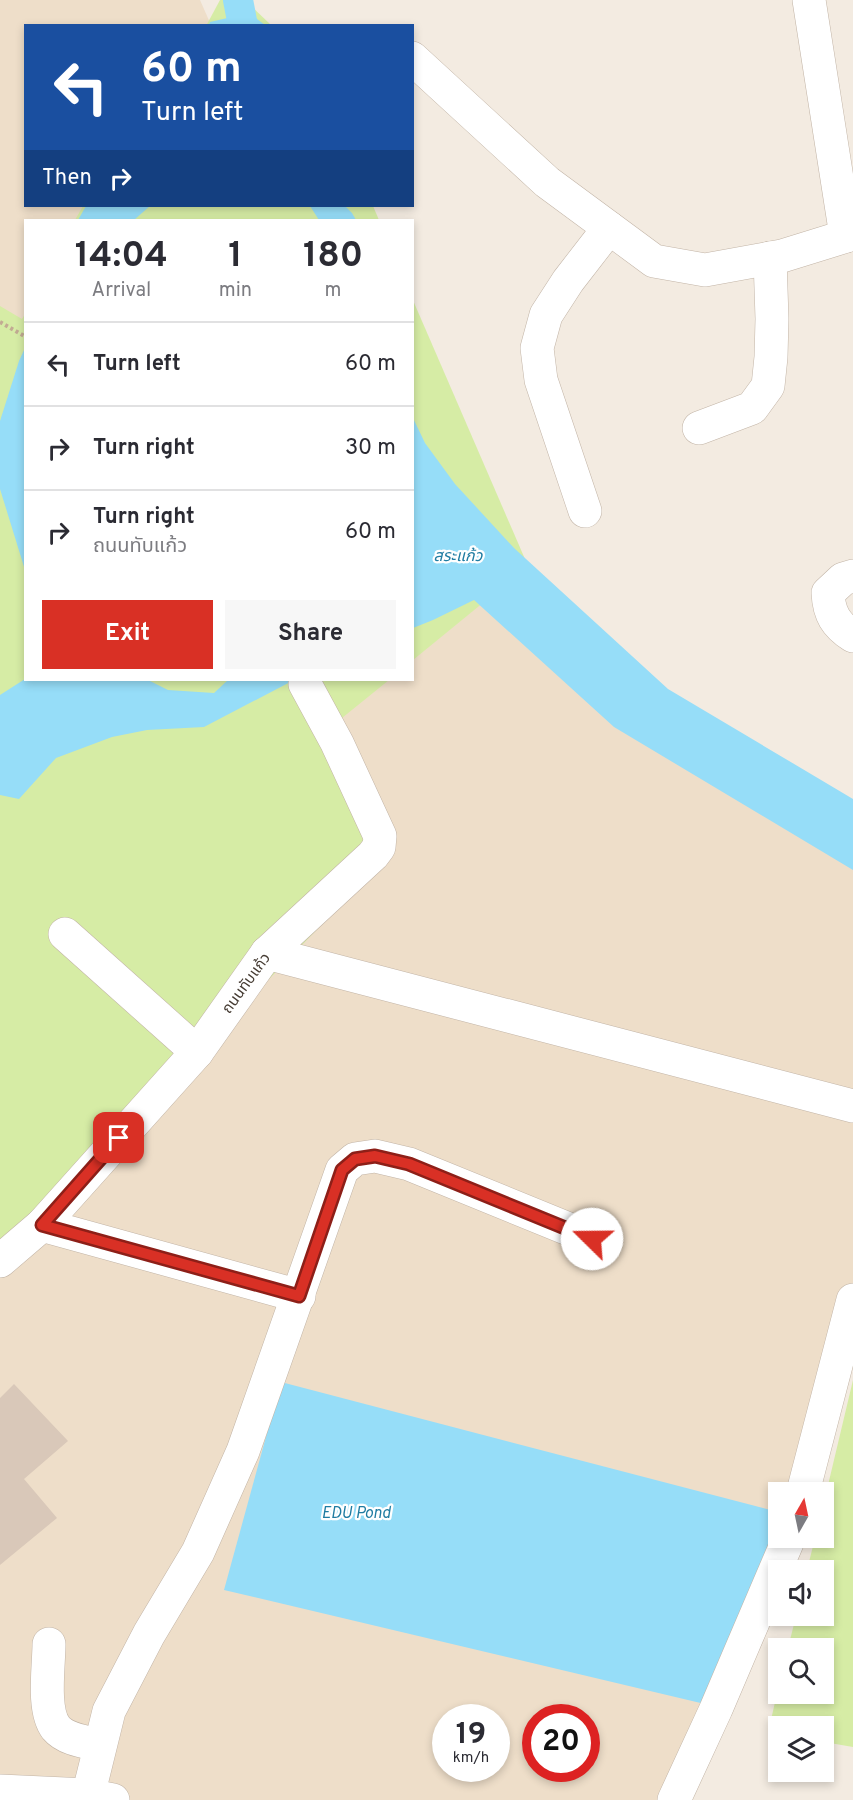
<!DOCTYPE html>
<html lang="en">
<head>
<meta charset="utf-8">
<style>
	:root { --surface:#fff; --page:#f7f7f7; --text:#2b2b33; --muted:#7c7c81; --line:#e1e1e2; --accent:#d93025 }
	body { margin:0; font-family:Overpass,"Noto Sans Thai",sans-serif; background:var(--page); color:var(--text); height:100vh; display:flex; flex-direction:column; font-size:22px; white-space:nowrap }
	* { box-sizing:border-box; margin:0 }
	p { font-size:20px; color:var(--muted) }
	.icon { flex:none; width:33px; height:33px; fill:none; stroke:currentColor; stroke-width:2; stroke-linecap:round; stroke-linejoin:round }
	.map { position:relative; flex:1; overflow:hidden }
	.side { position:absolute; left:24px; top:219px; width:390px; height:462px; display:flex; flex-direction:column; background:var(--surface); border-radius:0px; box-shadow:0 3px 9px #0003 }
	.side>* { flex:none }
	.banner { position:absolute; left:24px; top:24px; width:390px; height:183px; border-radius:0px; box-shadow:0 3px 9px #0003; background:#1a4fa0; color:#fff; overflow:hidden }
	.needle { width:39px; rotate:9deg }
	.buttons { position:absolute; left:768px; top:1482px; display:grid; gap:12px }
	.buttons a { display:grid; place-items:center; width:66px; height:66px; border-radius:0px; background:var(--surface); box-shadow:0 3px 9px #0003; font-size:30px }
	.speed { position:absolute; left:432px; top:1704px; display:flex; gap:12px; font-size:30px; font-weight:700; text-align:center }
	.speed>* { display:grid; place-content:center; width:78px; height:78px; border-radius:50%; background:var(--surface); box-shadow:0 3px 9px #0003; line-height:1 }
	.speed small { font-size:15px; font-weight:400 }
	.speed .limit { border:9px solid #d22; background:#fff; color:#111 }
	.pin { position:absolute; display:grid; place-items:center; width:51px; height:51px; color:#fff; margin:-26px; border-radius:12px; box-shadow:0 3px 9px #0006 }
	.me { position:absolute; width:66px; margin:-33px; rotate:292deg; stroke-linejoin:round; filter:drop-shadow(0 0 4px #0008) }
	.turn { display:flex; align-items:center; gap:21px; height:126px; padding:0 18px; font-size:27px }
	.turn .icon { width:78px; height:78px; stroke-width:2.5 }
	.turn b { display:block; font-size:42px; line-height:51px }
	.then { display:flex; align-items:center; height:57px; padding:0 18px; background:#0003; gap:12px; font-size:22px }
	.eta { display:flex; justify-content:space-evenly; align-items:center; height:102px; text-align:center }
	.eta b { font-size:36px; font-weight:700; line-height:42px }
	.button { display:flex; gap:12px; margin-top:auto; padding:12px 18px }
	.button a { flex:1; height:69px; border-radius:0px; background:var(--accent); color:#fff; font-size:24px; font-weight:700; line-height:69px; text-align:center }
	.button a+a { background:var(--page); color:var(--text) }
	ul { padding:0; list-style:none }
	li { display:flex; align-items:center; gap:18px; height:84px; padding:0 18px; border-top:2px solid var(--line) }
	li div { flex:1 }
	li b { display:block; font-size:22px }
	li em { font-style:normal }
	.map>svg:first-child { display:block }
</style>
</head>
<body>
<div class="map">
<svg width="853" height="1800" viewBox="0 0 853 1800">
	<rect width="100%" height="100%" fill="#f3ebe1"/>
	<path fill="#eedec9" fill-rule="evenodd" d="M0,0H200L211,25L26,26V206H292L299,220H26V680H412L413,475L853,848V1340L803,1492H778V1538L672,1800H0ZM446,1718H496V1768H446ZM536,1718H586V1768H536Z"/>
	<g fill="#d6eca5">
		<polygon points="220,0 245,0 271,25 206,26"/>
		<polygon points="83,206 373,206 379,220 75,220"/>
		<polygon points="412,298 528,566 413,660 412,660"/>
		<polygon points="0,306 22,319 25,314 26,680 389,680 342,718 395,849 0,1257"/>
		<polygon points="853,1380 853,1747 824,1742 824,1726 778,1726 778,1735 768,1733 778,1689 778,1694 824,1694 824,1648 788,1648 796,1616 824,1616 824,1570 807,1570 815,1538 824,1538 824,1502"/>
	</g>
	<g fill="#96ddf8">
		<polygon points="249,13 265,25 209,25 210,22"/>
		<polygon points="86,206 150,206 134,220 78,220"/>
		<polygon points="310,206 345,206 352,213 356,220 319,220"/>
		<polygon points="25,348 26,348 25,570 0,489 0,421 19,361"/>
		<polygon points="412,416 425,443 455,484 514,548 668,689 853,799 853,870 614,727 474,600 433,620 413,628"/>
		<polygon points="25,679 148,680 168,690 214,693 228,680 294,680 204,727 147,730 112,737 56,758 19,799 0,795 0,695"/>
		<polygon points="281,1382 778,1512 778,1538 709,1705 224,1590"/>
	</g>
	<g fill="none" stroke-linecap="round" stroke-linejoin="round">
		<polyline stroke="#96ddf8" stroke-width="30" points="238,0 243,26"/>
	</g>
	<polygon fill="#d9c8b9" points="14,1384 68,1441 24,1479 57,1518 0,1565 0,1398"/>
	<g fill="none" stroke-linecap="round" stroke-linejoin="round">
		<defs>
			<g id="minor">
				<polyline points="809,0 846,236"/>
				<polyline points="412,58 547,182 654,261 705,270 782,256 853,234"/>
				<polyline points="699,428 752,408 768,386 771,357 772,319 770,258"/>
				<polyline points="585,511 541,380 537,348 546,315 568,281 609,228"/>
				<path d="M853,576L843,579L828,593C829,614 836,625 853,636"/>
				<polyline points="65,934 197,1052"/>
				<polyline points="267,953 853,1106"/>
				<polyline points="42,1225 299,1296"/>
				<polyline points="0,1261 42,1225 197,1052 267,953 373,855 379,847 380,836 337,743 305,684"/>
				<polyline points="803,1492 853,1300"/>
				<path d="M49,1644C49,1666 42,1710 56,1728C66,1740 87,1742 100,1745"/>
				<polyline points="0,1791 87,1795 113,1800"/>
				<polyline points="87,1800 109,1711 149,1634 198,1552 243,1451 342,1170 355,1159 375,1156 409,1164 593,1239"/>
				<polyline points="674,1800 716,1709 789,1538"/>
			</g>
		</defs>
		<use href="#minor" stroke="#c2b4a6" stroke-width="34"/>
		<polyline stroke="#c2ab93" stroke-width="4" stroke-dasharray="3 3" stroke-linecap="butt" points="0,322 26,337"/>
		<use href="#minor" stroke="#fff" stroke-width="33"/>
	</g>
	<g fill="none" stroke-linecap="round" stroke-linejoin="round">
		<defs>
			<polyline id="route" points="119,1138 42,1225 299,1296 342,1170 355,1159 375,1156 409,1164 592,1239"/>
		</defs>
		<use href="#route" stroke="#8d1f18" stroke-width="15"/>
		<use href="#route" stroke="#d93025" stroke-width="10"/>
	</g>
	<g text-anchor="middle" stroke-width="4.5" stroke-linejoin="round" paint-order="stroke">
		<g font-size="15" fill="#453b32" stroke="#fff">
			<text transform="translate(246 983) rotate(-54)" y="5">ถนนทับแก้ว</text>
		</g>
		<g font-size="16" font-style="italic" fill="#1f7ca2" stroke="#fff">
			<text x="458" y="561">สระแก้ว</text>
			<text x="356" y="1518">EDU Pond</text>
		</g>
	</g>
</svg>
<div class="buttons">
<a><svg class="needle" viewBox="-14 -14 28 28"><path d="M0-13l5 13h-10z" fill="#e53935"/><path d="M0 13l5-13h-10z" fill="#7c7c81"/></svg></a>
<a><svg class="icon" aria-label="sound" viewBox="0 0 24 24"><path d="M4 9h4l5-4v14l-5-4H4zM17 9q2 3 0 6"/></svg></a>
<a><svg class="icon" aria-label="search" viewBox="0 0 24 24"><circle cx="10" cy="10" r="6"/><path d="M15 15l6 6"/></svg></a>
<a><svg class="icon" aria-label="layers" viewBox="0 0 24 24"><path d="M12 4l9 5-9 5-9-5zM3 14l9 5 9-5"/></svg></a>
</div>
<div class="speed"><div>19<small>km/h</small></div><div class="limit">20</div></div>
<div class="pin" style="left:119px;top:1138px;background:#d93025"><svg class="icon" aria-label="arrive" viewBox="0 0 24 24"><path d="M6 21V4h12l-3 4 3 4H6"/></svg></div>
<svg class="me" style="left:592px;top:1239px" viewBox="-20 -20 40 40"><circle r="19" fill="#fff"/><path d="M0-13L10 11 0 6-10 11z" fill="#d93025"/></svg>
<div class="banner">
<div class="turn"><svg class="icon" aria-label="left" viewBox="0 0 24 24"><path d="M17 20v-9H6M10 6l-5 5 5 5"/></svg><div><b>60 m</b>Turn left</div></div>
<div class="then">Then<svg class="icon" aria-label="right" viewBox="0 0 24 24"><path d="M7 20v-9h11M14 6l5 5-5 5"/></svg></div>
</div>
<section class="side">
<div class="eta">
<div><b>14:04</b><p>Arrival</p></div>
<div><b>1</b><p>min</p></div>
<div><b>180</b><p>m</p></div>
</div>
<ul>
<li><svg class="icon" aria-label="left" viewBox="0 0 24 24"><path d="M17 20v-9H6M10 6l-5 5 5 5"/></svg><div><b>Turn left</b></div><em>60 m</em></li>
<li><svg class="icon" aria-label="right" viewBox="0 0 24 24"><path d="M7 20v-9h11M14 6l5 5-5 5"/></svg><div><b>Turn right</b></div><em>30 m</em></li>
<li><svg class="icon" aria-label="right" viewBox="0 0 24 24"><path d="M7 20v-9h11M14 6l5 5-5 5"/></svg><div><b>Turn right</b><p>ถนนทับแก้ว</p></div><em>60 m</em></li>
</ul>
<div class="button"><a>Exit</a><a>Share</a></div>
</section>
</div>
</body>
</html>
